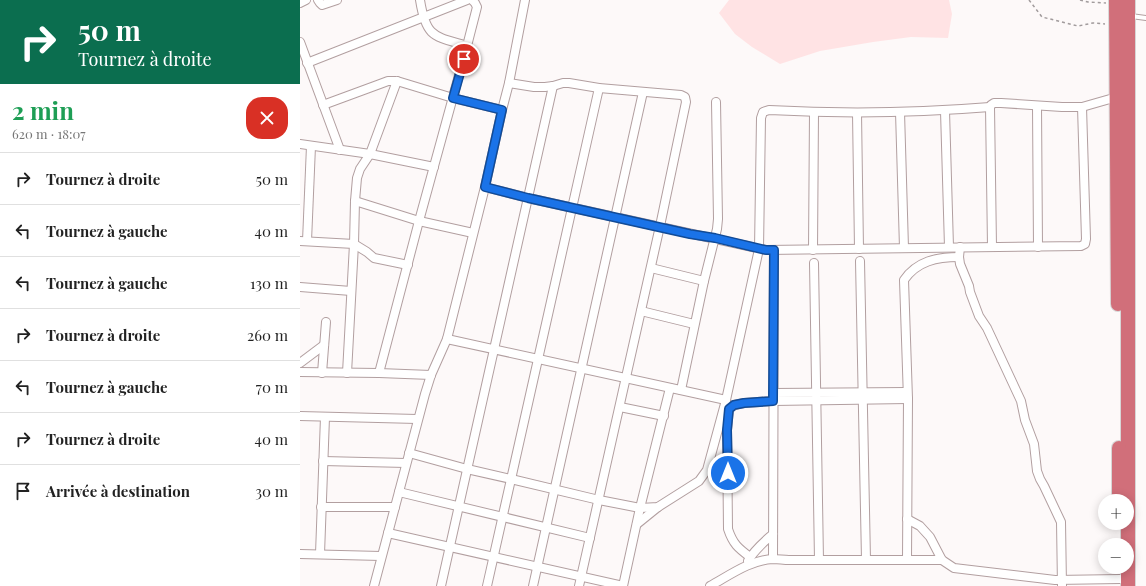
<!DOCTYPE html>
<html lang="fr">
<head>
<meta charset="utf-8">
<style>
	:root { --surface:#fff; --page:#f2f2f2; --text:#222; --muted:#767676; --line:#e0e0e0 }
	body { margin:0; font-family:"Playfair Display",serif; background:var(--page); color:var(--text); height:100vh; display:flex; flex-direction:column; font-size:15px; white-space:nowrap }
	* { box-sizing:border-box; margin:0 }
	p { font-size:13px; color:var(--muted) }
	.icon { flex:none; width:22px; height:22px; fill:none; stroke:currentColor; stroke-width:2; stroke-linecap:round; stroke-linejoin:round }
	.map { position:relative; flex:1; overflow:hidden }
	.details { display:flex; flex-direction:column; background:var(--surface); width:300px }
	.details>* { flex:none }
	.top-card { background:#0b6e4f; color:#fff; overflow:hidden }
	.buttons { position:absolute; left:798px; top:494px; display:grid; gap:8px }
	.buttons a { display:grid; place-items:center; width:36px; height:36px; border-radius:50%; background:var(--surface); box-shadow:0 2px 10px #0003; font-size:20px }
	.pin { position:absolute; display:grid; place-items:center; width:34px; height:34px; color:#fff; margin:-17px; border:2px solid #fff; border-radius:50%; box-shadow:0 1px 4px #0007 }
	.me { position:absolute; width:44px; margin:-22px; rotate:0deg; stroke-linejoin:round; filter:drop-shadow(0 0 3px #0008) }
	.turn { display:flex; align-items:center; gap:14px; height:84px; padding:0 12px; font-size:18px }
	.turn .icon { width:52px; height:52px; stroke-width:2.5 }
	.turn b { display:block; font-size:28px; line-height:34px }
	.round { display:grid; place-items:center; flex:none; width:42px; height:42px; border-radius:16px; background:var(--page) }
	.head { display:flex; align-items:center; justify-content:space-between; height:68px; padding:0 12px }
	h1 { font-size:24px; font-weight:700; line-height:30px; color:#1e9e55 }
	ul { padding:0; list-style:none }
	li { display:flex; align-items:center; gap:12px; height:52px; padding:0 12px; border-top:1px solid var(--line) }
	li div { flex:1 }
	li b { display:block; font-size:15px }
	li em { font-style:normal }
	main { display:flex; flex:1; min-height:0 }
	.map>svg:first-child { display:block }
</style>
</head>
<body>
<main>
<section class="details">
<div class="top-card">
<div class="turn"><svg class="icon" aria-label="right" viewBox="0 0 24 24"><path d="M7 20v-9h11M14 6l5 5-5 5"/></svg><div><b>50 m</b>Tournez à droite</div></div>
</div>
<div class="head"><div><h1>2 min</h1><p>620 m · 18:07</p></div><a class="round" style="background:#d93025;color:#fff"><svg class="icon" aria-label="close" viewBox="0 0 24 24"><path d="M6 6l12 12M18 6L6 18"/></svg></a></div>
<ul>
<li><svg class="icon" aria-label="right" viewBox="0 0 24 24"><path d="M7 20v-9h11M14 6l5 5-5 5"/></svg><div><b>Tournez à droite</b></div><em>50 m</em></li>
<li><svg class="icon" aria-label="left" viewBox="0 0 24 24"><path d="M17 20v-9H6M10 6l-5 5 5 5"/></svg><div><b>Tournez à gauche</b></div><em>40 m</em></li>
<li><svg class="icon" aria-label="left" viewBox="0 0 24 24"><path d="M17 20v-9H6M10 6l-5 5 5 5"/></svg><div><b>Tournez à gauche</b></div><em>130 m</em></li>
<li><svg class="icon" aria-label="right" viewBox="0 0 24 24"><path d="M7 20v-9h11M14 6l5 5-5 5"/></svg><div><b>Tournez à droite</b></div><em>260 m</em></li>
<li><svg class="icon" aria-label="left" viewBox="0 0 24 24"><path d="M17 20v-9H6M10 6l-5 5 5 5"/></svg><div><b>Tournez à gauche</b></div><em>70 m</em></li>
<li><svg class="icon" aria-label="right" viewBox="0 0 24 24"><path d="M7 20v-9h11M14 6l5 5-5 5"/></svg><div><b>Tournez à droite</b></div><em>40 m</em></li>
<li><svg class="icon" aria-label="arrive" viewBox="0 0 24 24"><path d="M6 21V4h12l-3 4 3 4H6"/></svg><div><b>Arrivée à destination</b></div><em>30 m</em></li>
</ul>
</section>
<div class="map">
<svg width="846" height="586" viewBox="0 0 846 586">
	<rect width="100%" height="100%" fill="#fdf9f9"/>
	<polygon fill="#ffe3e4" points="429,0 649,0 652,14 648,38 611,37 573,42 520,51 480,64 452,47 435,34 419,13"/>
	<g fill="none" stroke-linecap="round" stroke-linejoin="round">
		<defs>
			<polyline id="lane" points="831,16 846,18"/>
			<g id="street">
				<polyline points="18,0 20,3 22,5 37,0"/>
				<path d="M120,0C126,38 134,36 167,46"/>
				<polyline points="0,3 6,0"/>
				<polyline points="0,42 40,150"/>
				<polyline points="7,63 167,0"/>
				<polyline points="209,83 234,87 245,87 253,86 263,83 269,83 299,88 381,95 385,97 386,102 360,226 279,586"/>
				<polyline points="23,105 80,84 88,81 97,81 153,98 202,110"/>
				<polyline points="737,106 738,247"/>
				<polyline points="645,111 649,247"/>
				<polyline points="600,112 604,248"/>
				<polyline points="557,113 559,249"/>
				<polyline points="0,144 70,154 134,167"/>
				<polyline points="185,187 228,198 466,250 781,246 785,244 786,239 782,107"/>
				<polyline points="55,201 119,221 173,233"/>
				<polyline points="0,241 54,244 67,252 74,258 108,265"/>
				<polyline points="7,241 11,146"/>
				<polyline points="660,247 659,257 660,264 669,286 670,292 679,316 687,328 721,401 725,420 734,444 737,471 740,479 744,486 761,522 762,586"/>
				<polyline points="692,247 690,107 691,105 694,103 701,103 762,107 782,107 817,97"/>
				<polyline points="513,250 514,112"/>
				<polyline points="560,261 566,560"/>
				<polyline points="514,263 519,560"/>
				<polyline points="351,268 404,281"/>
				<polyline points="0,287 51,291"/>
				<polyline points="341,311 394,324"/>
				<polyline points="147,339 426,400"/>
				<polyline points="0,363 24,345"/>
				<polyline points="0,372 79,373 131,375"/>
				<polyline points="22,373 26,322"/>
				<polyline points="47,373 54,244 55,201 57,178 60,169 70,154 97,81"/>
				<polyline points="79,373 119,221 167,46 177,7 175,3 172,0"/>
				<polyline points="381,390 404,281 417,229 418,219 416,102"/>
				<polyline points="473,393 607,392"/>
				<polyline points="320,407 364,416"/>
				<polyline points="0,416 117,419"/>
				<path d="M109,453L167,469L211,479L299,500L340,508L358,507L399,481L407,470L426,400L459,249L461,118L463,112L469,110C543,114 616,113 690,107"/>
				<polyline points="23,461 106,463"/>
				<polyline points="99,492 290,538"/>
				<polyline points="21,507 95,507"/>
				<polyline points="607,519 620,526 630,537 642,560 654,568 755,580 820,579"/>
				<polyline points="337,524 358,507"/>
				<polyline points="88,533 323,586"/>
				<polyline points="0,554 81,556"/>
				<polyline points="20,554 25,417"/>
				<path d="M450,557C438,548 433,544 428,529L427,430L429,409L434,405L444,403L473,401L608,399"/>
				<polyline points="473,559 474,250"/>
				<path d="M607,560L608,399L604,280C617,261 637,257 659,257"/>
				<path d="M448,561C454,550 464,542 473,534"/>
				<polyline points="74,586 125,394 131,375 147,339 185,187 202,110 209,83 225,0"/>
				<polyline points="141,586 253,86"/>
				<polyline points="187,586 299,88"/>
				<polyline points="233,586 343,92"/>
				<polyline points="323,586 340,508 370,388"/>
				<path d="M410,586C430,575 450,560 473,559C478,559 484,560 489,560H642"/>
			</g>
			<g id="highway">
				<polyline points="816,0 818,304"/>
				<polyline points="828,0 828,586"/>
				<polyline points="819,501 819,448"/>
			</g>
		</defs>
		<use href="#lane" stroke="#b29fa0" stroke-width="6"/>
		<use href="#street" stroke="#b29fa0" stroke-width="10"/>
		<use href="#highway" stroke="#d7d6d6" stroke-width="16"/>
		<g stroke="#a19b9c" stroke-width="1.5" stroke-dasharray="3 3" stroke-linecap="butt">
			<polyline points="729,0 742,17 778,26 793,23 805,24"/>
			<polyline points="780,0 788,2 806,3"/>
		</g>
		<use href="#lane" stroke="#fff" stroke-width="4"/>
		<use href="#street" stroke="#fff" stroke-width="8"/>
		<use href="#highway" stroke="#d16f7a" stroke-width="14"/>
	</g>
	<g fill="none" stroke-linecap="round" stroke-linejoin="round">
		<defs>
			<polyline id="route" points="164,59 153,98 202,110 185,187 228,198 390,234 415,238 466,250 474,250 473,401 444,403 434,405 429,409 427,430 428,473"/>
		</defs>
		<use href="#route" stroke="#114b97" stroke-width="10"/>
		<use href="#route" stroke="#1a73e8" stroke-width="7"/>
	</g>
</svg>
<div class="buttons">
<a>+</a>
<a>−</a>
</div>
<div class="pin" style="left:164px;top:59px;background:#d93025"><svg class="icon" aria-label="arrive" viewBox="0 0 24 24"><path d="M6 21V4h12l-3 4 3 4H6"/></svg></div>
<svg class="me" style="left:428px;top:473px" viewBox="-20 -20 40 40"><circle r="17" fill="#1a73e8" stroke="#fff" stroke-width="3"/><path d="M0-11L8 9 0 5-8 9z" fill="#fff"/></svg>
</div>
</main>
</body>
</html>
